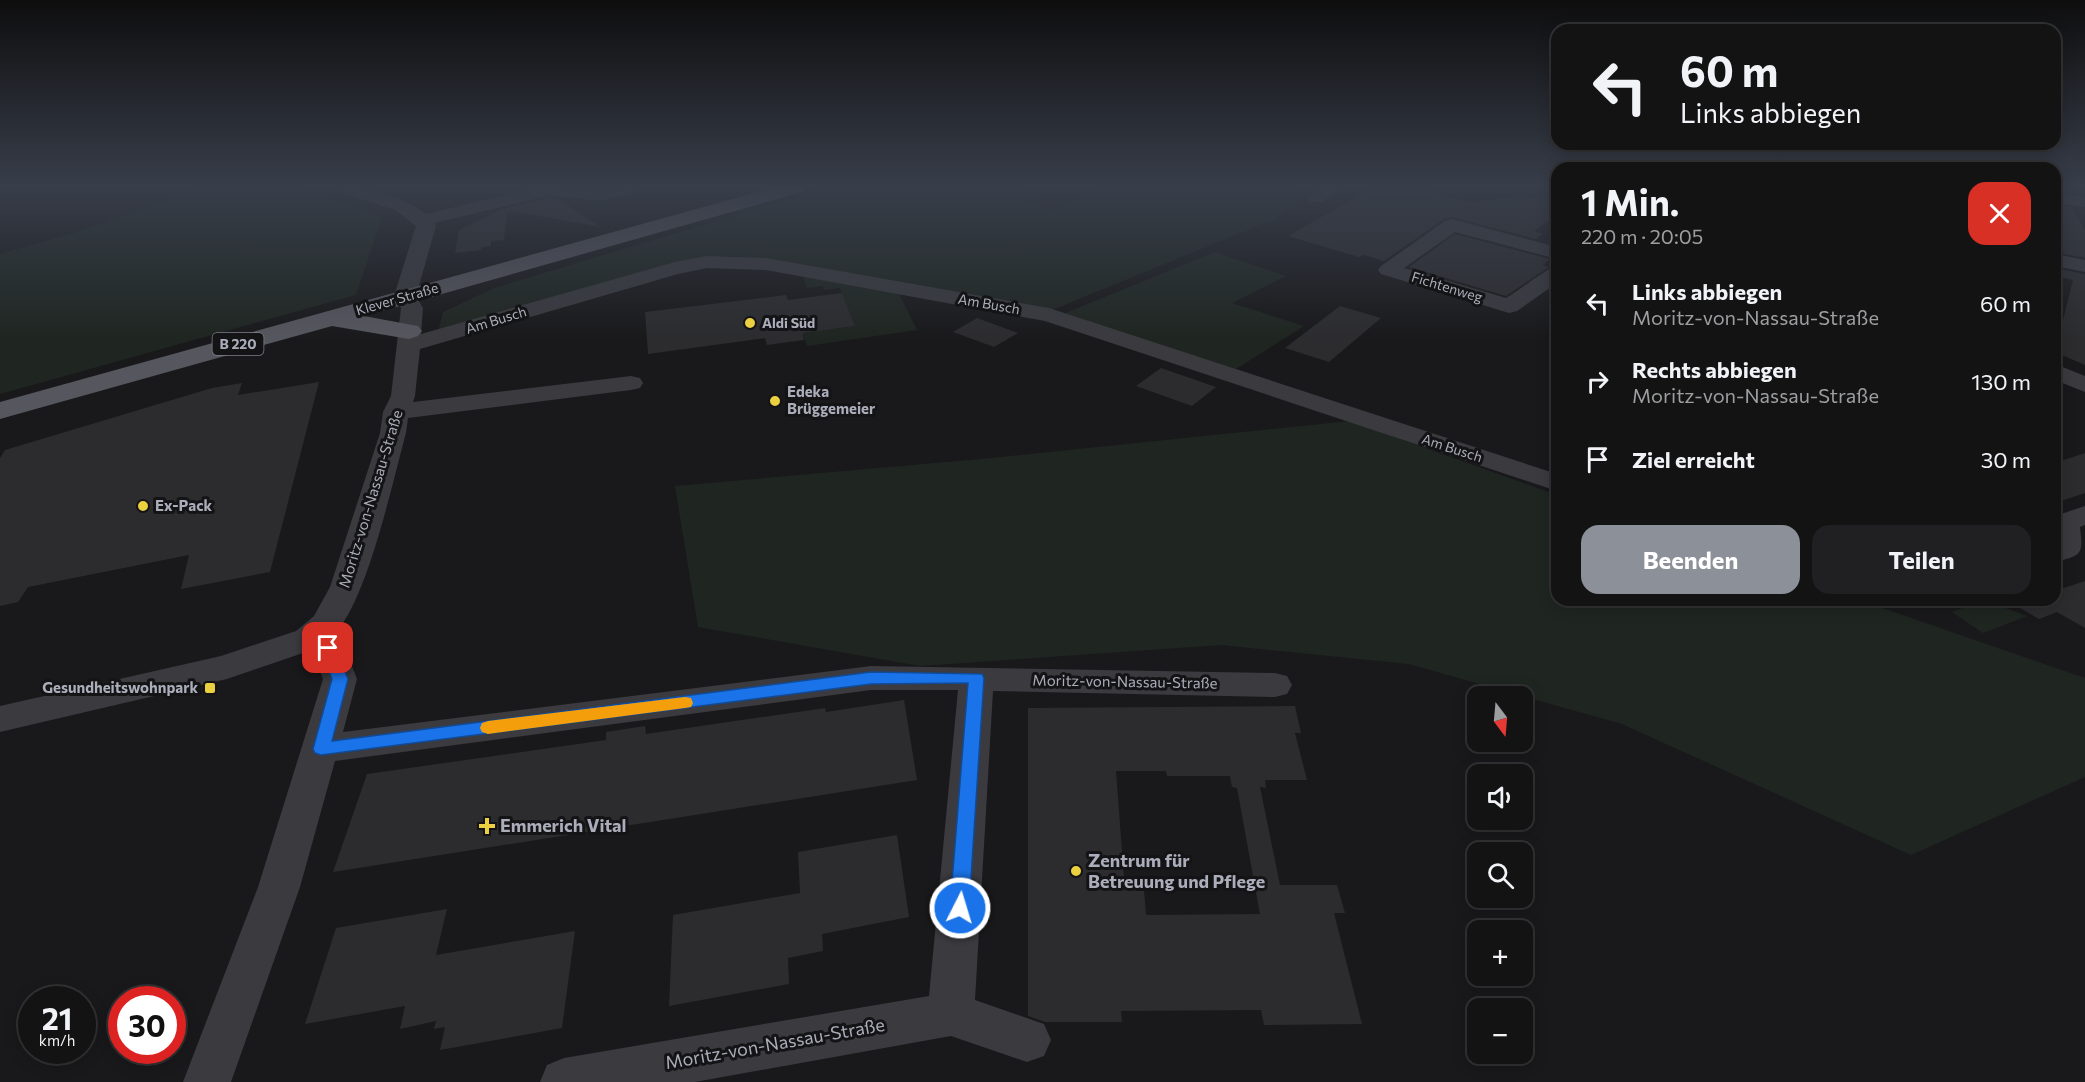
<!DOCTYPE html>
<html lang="de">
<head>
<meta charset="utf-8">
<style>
	:root { --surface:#131314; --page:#202022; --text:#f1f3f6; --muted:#9d9ea0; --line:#323234; --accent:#8c9099 }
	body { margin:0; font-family:Commissioner,sans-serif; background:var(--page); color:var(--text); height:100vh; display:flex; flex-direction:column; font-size:22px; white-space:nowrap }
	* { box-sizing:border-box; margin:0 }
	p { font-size:20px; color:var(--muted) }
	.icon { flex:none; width:33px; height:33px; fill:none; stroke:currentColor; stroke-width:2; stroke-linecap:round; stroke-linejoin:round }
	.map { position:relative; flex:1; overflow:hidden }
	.drawer { position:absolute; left:1551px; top:162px; width:510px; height:444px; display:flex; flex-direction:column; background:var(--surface); border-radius:18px; box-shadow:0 3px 15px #0003,0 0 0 2px var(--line) }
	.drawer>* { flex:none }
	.hud { position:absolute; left:1551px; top:24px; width:510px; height:126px; border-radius:18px; box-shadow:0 3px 15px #0003,0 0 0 2px var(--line); background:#131314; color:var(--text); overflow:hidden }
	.needle { width:39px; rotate:164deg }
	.tools { position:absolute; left:1467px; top:686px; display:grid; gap:12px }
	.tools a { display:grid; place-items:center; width:66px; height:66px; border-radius:12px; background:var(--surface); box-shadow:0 3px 15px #0003,0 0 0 2px var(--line); font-size:30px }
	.speed { position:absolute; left:18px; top:986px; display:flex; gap:12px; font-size:30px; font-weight:700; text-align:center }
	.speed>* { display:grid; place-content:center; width:78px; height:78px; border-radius:50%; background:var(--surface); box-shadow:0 3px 15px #0003,0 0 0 2px var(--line); line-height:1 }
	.speed small { font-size:15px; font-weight:400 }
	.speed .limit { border:9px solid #d22; background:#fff; color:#111 }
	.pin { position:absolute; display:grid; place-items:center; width:51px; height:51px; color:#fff; margin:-26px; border-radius:12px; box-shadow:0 3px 9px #0006 }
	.me { position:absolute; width:66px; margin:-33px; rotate:5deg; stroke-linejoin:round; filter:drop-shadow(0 0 4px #0008) }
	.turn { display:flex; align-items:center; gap:21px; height:126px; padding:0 30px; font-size:27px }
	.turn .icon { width:78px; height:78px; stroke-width:2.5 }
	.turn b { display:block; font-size:42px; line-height:51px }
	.round { display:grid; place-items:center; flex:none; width:63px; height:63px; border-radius:18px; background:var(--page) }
	.summary { display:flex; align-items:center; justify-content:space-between; height:102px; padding:0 30px }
	h1 { font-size:36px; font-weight:700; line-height:45px }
	.button { display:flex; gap:12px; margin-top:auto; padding:12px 30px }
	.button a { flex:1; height:69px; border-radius:18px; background:var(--accent); color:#fff; font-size:24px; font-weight:700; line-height:69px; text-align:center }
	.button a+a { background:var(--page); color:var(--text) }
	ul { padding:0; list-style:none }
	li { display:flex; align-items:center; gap:18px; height:78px; padding:0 30px }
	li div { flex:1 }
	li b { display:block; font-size:22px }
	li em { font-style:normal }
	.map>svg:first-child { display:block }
</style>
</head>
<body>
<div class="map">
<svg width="2085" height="1082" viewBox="0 0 2085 1082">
	<rect width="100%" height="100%" fill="#19191b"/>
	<g fill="#1f2621">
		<polygon points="202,188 299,188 382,217 356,295 0,394 0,254 73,233"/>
		<polygon points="826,188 1015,188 1040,196 1026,201 1051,211 1102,188 1279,188 1308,194 1272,220 1052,310 778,262 731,256 695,259 438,332 443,312 494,288"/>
		<polygon points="1215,252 1286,276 1232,303 1304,326 1236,369 1063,314"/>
		<polygon points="803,276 898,292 917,330 807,346 803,333 855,326 840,288 824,290 823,286 807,288"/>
		<polygon points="1350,421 1557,495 1557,600 1859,600 2085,678 2085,777 1911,855 1622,724 1409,664 1221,645 920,666 698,627 675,486 981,459"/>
		<polygon points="1984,600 2027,616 1983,633 1952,612"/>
	</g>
	<g fill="#2c2c2f" fill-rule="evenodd">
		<polygon points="1373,188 1416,188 1473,203 1523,194 1529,198 1557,193 1557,215 1534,231 1543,234 1536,239 1451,217 1444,219 1384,261 1364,255 1359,257 1288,236"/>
		<polygon points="550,197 556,198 601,227 510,211 507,213 504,240 491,241 491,246 482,247 481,250 455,253 459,230 499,211 495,211"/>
		<polygon points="2055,205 2071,207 2085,230 2085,258 2055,252"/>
		<polygon points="1455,234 1550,259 1543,265 1549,267 1506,296 1409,267"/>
		<polygon points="2055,268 2085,274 2085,365 2055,352 2055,327 2061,328 2073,280 2055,276"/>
		<polygon points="842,293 855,326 803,333 804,340 767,345 765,338 648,354 645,312 786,295 788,300"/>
		<polygon points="1340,306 1381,318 1329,362 1285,348"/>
		<polygon points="977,318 1018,333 994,347 953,332"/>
		<polygon points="1161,368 1216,387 1192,406 1136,386"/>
		<polygon points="319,382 270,572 181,589 189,555 28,587 18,602 0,606 0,458 5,450 212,388 242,383 238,395"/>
		<polygon points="2085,453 2085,493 2055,503 2055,463"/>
		<polygon points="2085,581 2085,628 2057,612 2039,619 2015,605 2029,600 2055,600 2055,591"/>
		<polygon points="904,700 917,780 333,872 367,774 606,740 606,732 645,726 646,734 825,708 826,712"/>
		<path d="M1295,706L1301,733H1295L1307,780H1265L1266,788L1260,787L1280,885H1337L1345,913H1334L1362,1024L1264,1025L1261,1010L1121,1011L1122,1022H1045L1028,1016V708ZM1116,771H1166L1167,776H1230L1232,787L1237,788L1260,914L1146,915L1143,878H1124Z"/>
		<polygon points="897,835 909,917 822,934 823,951 788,958 789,984 669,1006 673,915 800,893 798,852"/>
		<polygon points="447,909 436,955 575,931 562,1028 440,1050 445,1027 434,1029 436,1021 400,1029 405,1006 305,1024 336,928"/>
	</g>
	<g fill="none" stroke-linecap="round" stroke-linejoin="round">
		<g fill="#3a3a3f" fill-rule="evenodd">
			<path d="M336,188C368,188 400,194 426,214L535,188L601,191L639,188L636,192L601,201L550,195L434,223L436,226L416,296L423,308L421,334L675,262L707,256L766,258L1049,308L1557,474V491L1045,321L766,270L707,268L678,274L420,349L415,396L413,402L631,376L640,378L643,383L640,388L631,390L408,418L406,433C393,480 366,607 332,636L340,640L345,648L357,679L343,732L871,666L1275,673L1287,676L1292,685L1287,694L1275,697L993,691L975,1000L1044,1024L1051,1040L1044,1056L1027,1062L951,1036L695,1082H540L547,1065L564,1058L929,996L958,690H871L335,761L300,887L231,1082H183L258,887L323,679L314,655L306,652L227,679L0,732V706L221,656L296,631L314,616L330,587L380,433L383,412L391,396L401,308L394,296L416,226L395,210L339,192Z"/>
			<polygon points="1320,188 1342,188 1322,202 1310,202 1307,198"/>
			<polygon points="2055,193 2085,197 2085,207 2055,203"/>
			<path d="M1452,219L1557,247V259L1455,232L1404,268L1506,298C1519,291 1546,268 1557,266V283L1517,311L1509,313L1381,274L1378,270L1381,266L1445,221Z"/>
			<polygon points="2055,254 2085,260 2085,272 2055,266"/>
			<polygon points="2055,364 2085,376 2085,392 2055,380"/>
			<path d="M2085,506V525L2080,527C2083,554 2083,555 2055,562V516Z"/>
		</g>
		<polygon fill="#56565e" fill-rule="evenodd" points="772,188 805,188 802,192 364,316 418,326 422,331 418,336 409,339 332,326 0,419 0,402"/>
	</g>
	<linearGradient id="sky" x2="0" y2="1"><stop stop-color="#0e0e0f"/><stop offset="0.55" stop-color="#383e4a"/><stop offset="1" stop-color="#383e4a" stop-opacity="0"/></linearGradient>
	<rect width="2085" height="340" fill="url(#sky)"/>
	<polygon fill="#1a73e8" stroke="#114b97" stroke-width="1.5" points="328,643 335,648 348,679 332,741 871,672 982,674 984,678 969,908 966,913 960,916 953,913 950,908 968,683 871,684 321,755 315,753 313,749 332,679 320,648"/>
	<polygon fill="#f59e0b" points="685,697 691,698 693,703 691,707 685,708 488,734 482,732 480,728 482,723 488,721"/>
	<g fill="#ebd040" stroke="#141416" stroke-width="2">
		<circle cx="750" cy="323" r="6"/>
		<circle cx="775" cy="401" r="6"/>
		<circle cx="143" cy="506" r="6"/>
		<rect x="204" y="682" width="12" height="12" rx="3"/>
		<path d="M484 817h6v6h6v6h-6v6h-6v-6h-6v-6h6z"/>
		<circle cx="1076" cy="871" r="6"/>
	</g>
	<g text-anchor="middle" stroke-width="6" stroke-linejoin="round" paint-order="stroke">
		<g font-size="14" fill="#abadba" stroke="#141416">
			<text transform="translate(1447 287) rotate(17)" y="5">Fichtenweg</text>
			<text transform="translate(397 299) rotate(-16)" y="5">Klever Straße</text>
			<text transform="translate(989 304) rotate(10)" y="5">Am Busch</text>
			<text transform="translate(496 320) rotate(-17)" y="5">Am Busch</text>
			<text transform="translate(1452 448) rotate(18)" y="5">Am Busch</text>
		</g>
		<g font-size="14" font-weight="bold" fill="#abadba" stroke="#141416" text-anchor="start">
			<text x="762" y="328">Aldi Süd</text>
		</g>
		<rect fill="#141416" stroke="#7e7f89" stroke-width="1.5" x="212.5" y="333" width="51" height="22" rx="4.5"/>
		<g font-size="14" font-weight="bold" fill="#abadba">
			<text x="238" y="349">B 220</text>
		</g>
		<g font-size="15" font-weight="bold" fill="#abadba" stroke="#141416" text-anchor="start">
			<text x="787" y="397">Edeka<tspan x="787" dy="17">Brüggemeier</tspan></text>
			<text x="155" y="511">Ex-Pack</text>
			<text x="198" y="693" text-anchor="end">Gesundheitswohnpark</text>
		</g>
		<g font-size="15" fill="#abadba" stroke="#141416">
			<text transform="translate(371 499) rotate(-73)" y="5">Moritz-von-Nassau-Straße</text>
			<text transform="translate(1125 682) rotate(1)" y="5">Moritz-von-Nassau-Straße</text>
		</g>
		<g font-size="18" font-weight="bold" fill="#abadba" stroke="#141416" text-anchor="start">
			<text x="500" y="832">Emmerich Vital</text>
			<text x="1088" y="867">Zentrum für<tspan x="1088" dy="21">Betreuung und Pflege</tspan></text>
		</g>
		<g font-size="18" fill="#abadba" stroke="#141416">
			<text transform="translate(775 1044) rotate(-10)" y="6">Moritz-von-Nassau-Straße</text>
		</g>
	</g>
</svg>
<div class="tools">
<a><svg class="needle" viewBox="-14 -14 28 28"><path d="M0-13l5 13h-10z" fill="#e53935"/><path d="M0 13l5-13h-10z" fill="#9d9ea0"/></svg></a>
<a><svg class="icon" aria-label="sound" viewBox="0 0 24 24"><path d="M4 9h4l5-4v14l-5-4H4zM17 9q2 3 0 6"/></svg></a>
<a><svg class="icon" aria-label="search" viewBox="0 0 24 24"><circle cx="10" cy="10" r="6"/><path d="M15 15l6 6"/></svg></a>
<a>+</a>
<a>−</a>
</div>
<div class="speed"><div>21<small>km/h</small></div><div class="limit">30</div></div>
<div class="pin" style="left:328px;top:648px;background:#d93025"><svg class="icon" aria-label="arrive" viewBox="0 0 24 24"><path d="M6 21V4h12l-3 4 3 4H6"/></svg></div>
<svg class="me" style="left:960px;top:908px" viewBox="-20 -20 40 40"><circle r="17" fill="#1a73e8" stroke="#fff" stroke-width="3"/><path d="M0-11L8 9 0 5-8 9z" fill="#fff"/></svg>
<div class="hud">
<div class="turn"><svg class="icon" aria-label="left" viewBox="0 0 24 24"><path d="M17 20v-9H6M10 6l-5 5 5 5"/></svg><div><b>60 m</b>Links abbiegen</div></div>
</div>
<section class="drawer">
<div class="summary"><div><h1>1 Min.</h1><p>220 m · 20:05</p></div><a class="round" style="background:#d93025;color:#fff"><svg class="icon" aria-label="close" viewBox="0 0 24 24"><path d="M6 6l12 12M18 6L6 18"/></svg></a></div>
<ul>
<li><svg class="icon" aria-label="left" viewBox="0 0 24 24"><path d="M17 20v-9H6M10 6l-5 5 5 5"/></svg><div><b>Links abbiegen</b><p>Moritz-von-Nassau-Straße</p></div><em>60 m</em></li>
<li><svg class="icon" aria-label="right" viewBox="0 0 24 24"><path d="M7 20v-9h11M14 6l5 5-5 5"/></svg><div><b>Rechts abbiegen</b><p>Moritz-von-Nassau-Straße</p></div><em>130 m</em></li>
<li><svg class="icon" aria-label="arrive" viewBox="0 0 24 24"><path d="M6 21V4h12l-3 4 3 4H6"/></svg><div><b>Ziel erreicht</b></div><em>30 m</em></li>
</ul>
<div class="button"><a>Beenden</a><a>Teilen</a></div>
</section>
</div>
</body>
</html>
